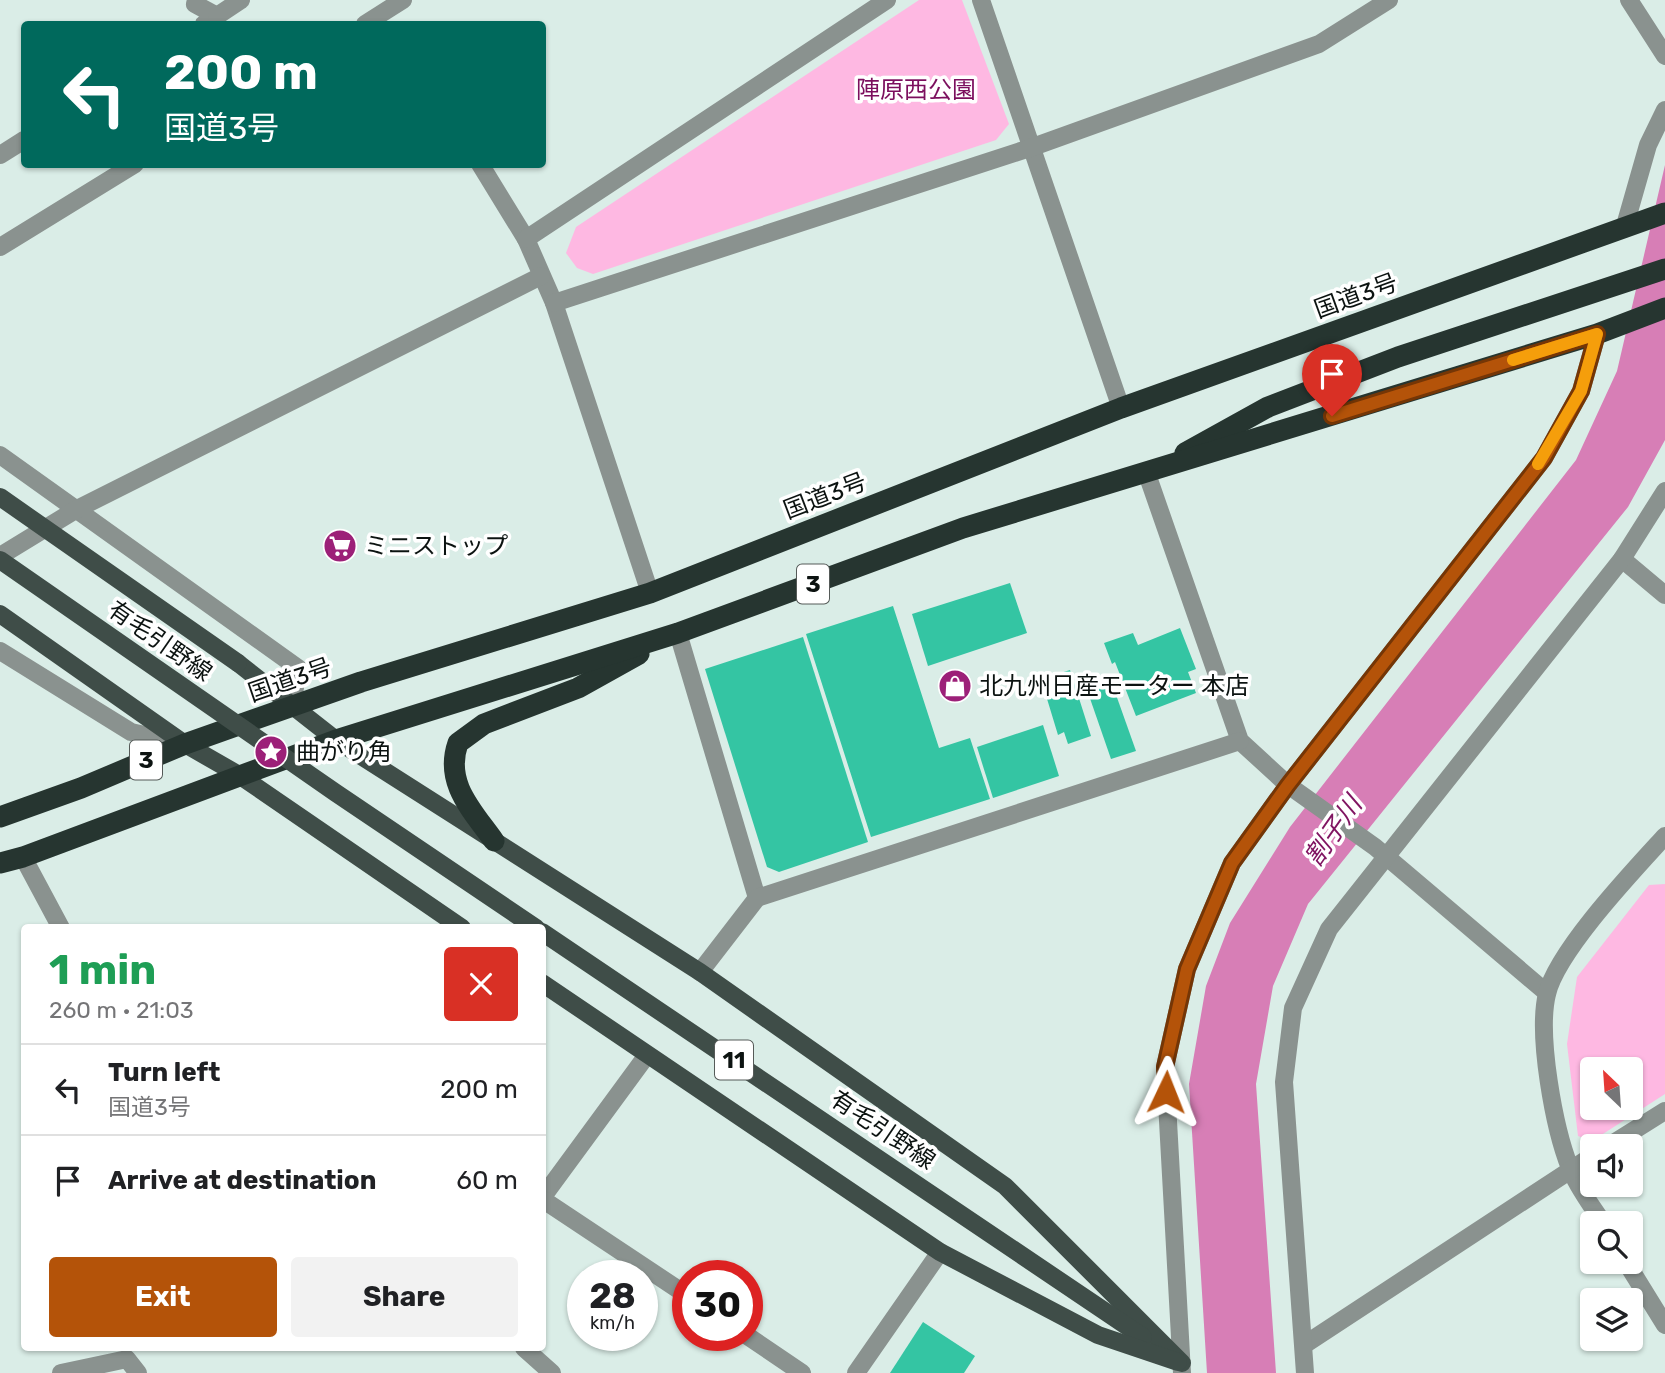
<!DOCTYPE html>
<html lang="en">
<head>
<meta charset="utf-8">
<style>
	:root { --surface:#fff; --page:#f2f2f2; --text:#202124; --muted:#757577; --line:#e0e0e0; --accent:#b45309 }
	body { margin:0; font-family:Rubik,"Noto Sans JP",sans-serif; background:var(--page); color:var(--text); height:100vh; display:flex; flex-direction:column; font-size:26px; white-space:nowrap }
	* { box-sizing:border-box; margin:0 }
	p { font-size:23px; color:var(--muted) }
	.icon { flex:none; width:38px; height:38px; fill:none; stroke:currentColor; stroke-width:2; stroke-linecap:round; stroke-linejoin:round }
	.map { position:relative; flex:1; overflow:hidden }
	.side { position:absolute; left:21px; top:924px; width:525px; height:427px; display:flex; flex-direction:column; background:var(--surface); border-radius:7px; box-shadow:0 2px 5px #0004 }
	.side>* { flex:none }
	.top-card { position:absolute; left:21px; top:21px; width:525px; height:147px; border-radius:7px; box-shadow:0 2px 5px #0004; background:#00695c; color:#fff; overflow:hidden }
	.needle { width:46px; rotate:335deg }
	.controls { position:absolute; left:1580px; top:1057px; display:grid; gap:14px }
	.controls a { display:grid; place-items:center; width:63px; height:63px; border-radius:7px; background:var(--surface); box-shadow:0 2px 5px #0004; font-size:35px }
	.speed { position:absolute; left:567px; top:1260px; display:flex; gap:14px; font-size:35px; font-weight:700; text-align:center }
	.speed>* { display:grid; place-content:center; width:91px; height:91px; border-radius:50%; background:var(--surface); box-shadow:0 2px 5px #0004; line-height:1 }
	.speed small { font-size:18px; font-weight:400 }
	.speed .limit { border:10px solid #d22; background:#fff; color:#111 }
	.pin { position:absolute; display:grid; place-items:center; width:60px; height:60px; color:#fff; margin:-72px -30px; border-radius:50% 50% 50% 0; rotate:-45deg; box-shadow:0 0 7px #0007 }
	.pin .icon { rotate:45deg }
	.me { position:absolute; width:77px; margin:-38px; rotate:2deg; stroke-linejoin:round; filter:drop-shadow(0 0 5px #0008) }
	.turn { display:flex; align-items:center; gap:24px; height:147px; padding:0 28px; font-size:32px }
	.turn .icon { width:91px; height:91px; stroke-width:2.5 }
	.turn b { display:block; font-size:49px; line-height:60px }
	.round { display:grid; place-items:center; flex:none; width:74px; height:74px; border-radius:7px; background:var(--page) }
	.head { display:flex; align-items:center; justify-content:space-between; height:119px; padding:0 28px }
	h1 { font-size:42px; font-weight:700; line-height:52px; color:#1e9e55 }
	.primary-button { display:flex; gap:14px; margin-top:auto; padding:14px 28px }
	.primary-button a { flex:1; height:80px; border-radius:7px; background:var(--accent); color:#fff; font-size:28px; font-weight:700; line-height:80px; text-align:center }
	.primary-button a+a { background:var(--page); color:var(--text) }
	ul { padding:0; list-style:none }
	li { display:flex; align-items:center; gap:21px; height:91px; padding:0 28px; border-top:2px solid var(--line) }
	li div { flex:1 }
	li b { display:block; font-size:26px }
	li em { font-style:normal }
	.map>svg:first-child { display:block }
</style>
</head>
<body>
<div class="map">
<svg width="1665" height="1373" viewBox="0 0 1665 1373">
	<rect width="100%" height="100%" fill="#daede7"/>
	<g fill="#feb8e2" fill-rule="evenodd">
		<polygon points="919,0 962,0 1009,124 996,140 593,274 577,268 566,253 576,227"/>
		<path d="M1665,884V1094L1592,1141L1578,1136L1567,1044L1577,977L1649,885ZM1592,1069H1631V1108H1592Z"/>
	</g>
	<polygon fill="#d77eb6" points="1665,165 1665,440 1628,507 1308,904 1273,986 1256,1084 1276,1373 1207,1373 1189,1084 1206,986 1230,923 1290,827 1576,460 1617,371"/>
	<g fill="#34c5a3">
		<polygon points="1010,583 1027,633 928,666 912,614"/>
		<polygon points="893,606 939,748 970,738 990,799 871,837 806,634"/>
		<polygon points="1180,628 1196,669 1188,672 1196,693 1136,716 1115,662 1112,664 1104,643 1133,633 1138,645"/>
		<polygon points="803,637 868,842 779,872 767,867 705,669"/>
		<polygon points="1070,670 1091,736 1068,744 1064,732 1058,735 1041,679"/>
		<polygon points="1109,675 1136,751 1111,759 1085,684"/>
		<polygon points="1043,725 1059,776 993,798 977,747"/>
		<polygon points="923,1322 975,1356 964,1373 890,1373"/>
	</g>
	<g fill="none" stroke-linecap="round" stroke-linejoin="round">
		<g stroke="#8a928f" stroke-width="18">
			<polyline points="196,0 195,4 217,16 204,24"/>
			<polyline points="981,0 1121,408"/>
			<polyline points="1629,0 1665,56"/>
			<polyline points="217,16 241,0"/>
			<polyline points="365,24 403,0"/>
			<polyline points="0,155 24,140"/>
			<polyline points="480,164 526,239 554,303 650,593"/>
			<polyline points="1624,229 1648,145 1665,110"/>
			<polyline points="526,239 887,0"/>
			<polyline points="0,247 135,164"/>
			<polyline points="554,303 1030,148 1319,44 1389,0"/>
			<polyline points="0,455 298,668 292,707"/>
			<polyline points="1147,474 1240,741 1288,785 1375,847 1547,993"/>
			<polyline points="0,556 77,509 541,276"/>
			<polyline points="1622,559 1665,595"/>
			<polyline points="678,633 757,898"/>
			<polyline points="0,651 131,732 185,744"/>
			<polyline points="23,857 61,928"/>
			<polyline points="700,972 757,898 1240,741"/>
			<polyline points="1609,1146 1665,1111"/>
			<polyline points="542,1198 647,1055"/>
			<polyline points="542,1199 688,1296"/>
			<path d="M1603,1223C1592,1206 1577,1187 1570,1168C1554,1128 1537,1035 1547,994C1557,951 1634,870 1665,836"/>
			<polyline points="1626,1262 1665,1325"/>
			<polyline points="746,1335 802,1373"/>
			<polyline points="1304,1345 1592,1156"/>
			<polyline points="524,1348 552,1373"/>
			<polyline points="61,1373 127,1359 138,1373"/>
			<polyline points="856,1373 940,1252"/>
			<polyline points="1182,1373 1165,1067 1187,969 1232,863 1288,785 1544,458 1581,391 1597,334"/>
			<polyline points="1305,1373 1284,1082 1293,1008 1329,929 1622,559 1665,491"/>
		</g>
		<g stroke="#3f4d48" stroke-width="18">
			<polyline points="0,614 185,744 239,775 462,928"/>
			<polyline points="238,663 336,740 700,972 1005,1186 1182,1363"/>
			<polyline points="542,932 1143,1337"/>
			<polyline points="542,983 940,1252 1098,1335 1178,1362"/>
		</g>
		<g stroke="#263530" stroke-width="21">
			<polyline points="1185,453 1268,407 1398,357 1665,269"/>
			<polyline points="0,817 81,788 185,744 361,682 650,593 1121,408 1665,213"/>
			<path d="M494,841C472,810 444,783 458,743L484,724L578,688L639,654"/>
			<polyline points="0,863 23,857 336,740 678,633 963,528 1597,334 1665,308"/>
		</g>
		<g stroke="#3f4d48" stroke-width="18">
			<polyline points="0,497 238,663"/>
			<polyline points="0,560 336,793 536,928"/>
		</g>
	</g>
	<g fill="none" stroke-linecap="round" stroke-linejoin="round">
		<defs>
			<polyline id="route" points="1166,1092 1165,1067 1187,969 1232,863 1288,785 1544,458 1581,391 1597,334 1332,416"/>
		</defs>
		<use href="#route" stroke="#753606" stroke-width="18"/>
		<use href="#route" stroke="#b45309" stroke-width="12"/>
		<polyline stroke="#f59e0b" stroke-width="12" points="1513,360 1597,334 1581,391 1538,464"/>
	</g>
	<defs>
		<symbol id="supermarket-disc" viewBox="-11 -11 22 22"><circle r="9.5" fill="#9c2078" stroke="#fff"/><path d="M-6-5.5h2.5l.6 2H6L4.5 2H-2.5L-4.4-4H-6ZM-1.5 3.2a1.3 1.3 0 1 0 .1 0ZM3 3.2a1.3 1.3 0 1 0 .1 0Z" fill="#fff"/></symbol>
		<symbol id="shop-disc" viewBox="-11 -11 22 22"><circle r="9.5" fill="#9c2078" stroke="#fff"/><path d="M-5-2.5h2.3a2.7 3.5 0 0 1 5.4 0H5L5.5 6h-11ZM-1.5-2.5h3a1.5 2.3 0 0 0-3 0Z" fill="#fff"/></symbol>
		<symbol id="sight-disc" viewBox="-11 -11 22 22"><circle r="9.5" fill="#9c2078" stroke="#fff"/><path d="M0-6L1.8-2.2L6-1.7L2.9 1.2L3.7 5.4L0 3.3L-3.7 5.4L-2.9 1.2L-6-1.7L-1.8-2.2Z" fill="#fff"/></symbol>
	</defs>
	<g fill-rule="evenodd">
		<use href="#supermarket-disc" x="321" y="527" width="38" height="38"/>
		<use href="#shop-disc" x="936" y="667" width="38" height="38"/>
		<use href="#sight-disc" x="252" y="733" width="38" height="38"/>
	</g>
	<g text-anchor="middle" stroke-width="7" stroke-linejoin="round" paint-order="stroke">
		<g fill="#fff" stroke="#555a58" stroke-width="2">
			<rect x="797" y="564.5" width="32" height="39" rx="5"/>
			<rect x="130" y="740.5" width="32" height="39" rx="5"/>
			<rect x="715" y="1040.5" width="38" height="39" rx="5"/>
		</g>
		<g font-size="23" font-weight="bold" fill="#0c1311">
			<text x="813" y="592">3</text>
			<text x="146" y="768">3</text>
			<text x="734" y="1068">11</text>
		</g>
		<g font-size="24" fill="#7c0f5e" stroke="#fff">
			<text x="916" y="98">陣原西公園</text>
		</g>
		<g font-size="24" fill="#0c1311" stroke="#fff">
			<text transform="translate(1356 296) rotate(-20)" y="8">国道3号</text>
			<text transform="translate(825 496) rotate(-21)" y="8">国道3号</text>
			<text transform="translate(160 641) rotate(35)" y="8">有毛引野線</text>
			<text transform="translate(290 680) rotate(-19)" y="8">国道3号</text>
			<text transform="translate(883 1130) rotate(34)" y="8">有毛引野線</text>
		</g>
		<g font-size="24" fill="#0c1311" stroke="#fff" text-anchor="start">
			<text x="364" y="554">ミニストップ</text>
			<text x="979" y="694">北九州日産モーター 本店</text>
			<text x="296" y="760">曲がり角</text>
		</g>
		<g font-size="26" font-style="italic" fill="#801562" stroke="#fff">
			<text transform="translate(1333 831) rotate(-55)" y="9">割子川</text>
		</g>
	</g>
</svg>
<div class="controls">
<a><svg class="needle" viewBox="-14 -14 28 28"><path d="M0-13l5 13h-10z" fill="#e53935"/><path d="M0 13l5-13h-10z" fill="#757577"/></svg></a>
<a><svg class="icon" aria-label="sound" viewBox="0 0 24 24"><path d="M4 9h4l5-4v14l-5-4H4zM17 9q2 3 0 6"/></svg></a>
<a><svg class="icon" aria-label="search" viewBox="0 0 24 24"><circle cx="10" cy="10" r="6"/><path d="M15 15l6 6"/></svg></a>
<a><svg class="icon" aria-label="layers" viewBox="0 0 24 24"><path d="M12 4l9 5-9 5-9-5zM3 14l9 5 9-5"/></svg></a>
</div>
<div class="speed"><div>28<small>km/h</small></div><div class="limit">30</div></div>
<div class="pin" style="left:1332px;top:416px;background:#d93025"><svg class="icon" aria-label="arrive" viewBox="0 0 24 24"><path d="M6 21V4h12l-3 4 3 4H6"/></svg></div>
<svg class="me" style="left:1166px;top:1092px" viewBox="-20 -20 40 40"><path d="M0-17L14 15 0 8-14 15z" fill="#b45309" stroke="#fff" stroke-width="4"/></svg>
<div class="top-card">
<div class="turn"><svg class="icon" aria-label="left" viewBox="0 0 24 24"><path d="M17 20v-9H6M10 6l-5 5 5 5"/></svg><div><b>200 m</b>国道3号</div></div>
</div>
<section class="side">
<div class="head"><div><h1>1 min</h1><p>260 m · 21:03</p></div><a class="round" style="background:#d93025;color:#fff"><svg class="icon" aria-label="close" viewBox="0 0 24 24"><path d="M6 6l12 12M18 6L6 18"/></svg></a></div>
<ul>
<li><svg class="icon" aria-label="left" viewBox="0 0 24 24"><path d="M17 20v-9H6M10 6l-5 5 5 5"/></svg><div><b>Turn left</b><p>国道3号</p></div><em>200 m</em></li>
<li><svg class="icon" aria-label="arrive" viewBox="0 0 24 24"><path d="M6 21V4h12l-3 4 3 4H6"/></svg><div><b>Arrive at destination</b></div><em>60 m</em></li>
</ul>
<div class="primary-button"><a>Exit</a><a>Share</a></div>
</section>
</div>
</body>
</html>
